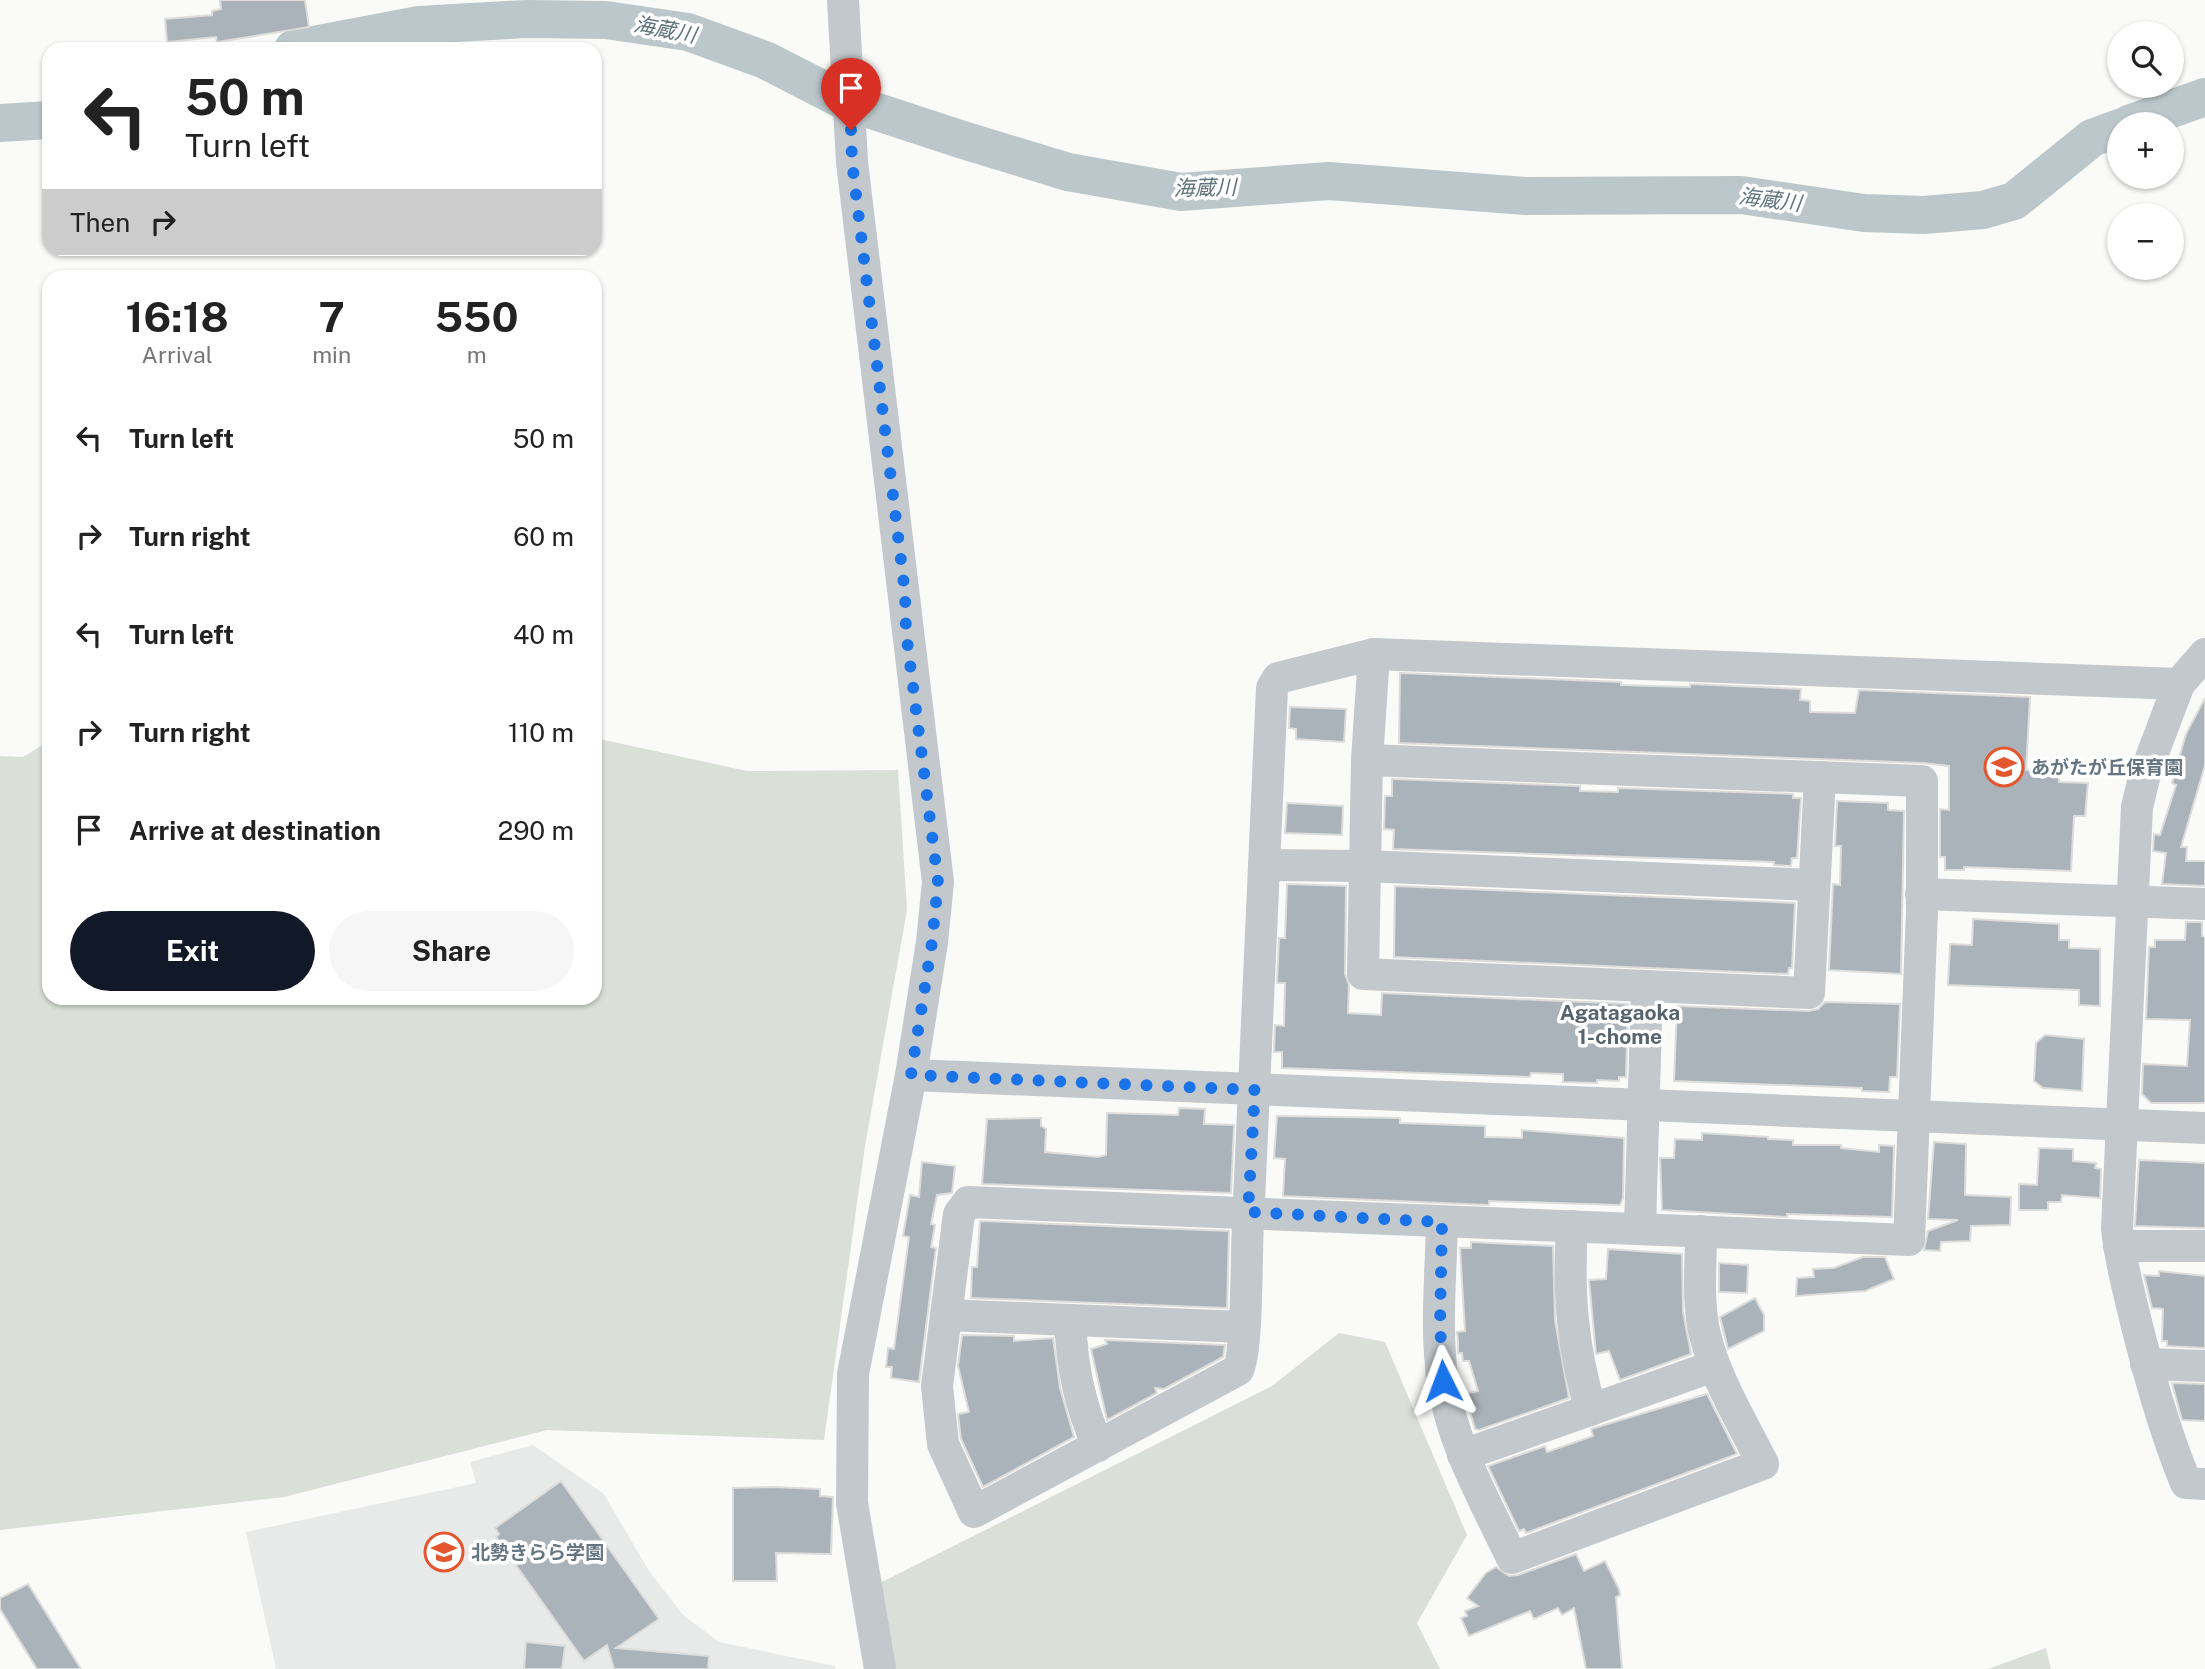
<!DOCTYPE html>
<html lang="en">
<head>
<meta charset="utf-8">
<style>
	:root { --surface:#fff; --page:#f6f6f6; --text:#222; --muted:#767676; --accent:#111827 }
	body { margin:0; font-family:"Public Sans","Noto Sans JP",sans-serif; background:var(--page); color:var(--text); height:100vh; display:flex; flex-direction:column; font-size:26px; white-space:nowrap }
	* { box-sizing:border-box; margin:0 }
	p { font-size:23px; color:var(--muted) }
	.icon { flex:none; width:38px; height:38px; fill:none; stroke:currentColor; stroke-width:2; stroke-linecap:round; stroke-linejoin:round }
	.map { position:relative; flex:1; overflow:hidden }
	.side { position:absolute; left:42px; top:270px; width:560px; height:735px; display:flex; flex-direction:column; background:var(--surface); border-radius:21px; box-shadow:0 2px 5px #0004 }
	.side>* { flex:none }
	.hud { position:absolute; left:42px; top:42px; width:560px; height:214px; border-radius:21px; box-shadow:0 2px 5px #0004; background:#fff; color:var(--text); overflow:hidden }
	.controls { position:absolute; left:2107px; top:21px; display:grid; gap:14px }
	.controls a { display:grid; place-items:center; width:77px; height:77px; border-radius:50%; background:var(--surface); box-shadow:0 2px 5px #0004; font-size:35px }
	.pin { position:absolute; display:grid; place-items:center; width:60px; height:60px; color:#fff; margin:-72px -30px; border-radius:50% 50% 50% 0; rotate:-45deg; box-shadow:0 0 7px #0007 }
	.pin .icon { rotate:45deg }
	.me { position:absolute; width:77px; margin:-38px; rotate:357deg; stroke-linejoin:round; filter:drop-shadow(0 0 5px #0008) }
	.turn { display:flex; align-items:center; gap:24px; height:147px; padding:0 28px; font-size:32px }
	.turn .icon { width:91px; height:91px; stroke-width:2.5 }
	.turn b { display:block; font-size:49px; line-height:60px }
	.then { display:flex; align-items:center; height:66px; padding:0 28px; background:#0003; gap:14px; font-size:26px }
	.eta { display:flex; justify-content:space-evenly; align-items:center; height:119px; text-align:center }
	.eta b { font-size:42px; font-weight:700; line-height:49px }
	.action { display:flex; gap:14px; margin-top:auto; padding:14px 28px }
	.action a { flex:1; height:80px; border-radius:42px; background:var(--accent); color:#fff; font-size:28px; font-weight:700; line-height:80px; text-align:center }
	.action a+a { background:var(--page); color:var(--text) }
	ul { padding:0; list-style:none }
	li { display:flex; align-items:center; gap:21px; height:98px; padding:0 28px }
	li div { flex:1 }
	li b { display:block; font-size:26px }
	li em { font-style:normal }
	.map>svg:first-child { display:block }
</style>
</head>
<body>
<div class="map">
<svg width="2205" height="1669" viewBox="0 0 2205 1669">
	<rect width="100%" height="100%" fill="#fafaf8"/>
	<polygon fill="#e8e9e9" points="533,1445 604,1494 649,1571 683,1615 719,1642 835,1666 835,1669 276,1669 246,1532 476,1483 470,1462"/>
	<g fill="#dadfd7">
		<polygon points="595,738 747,771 898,770 907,910 865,1146 824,1440 547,1430 284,1497 0,1530 0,756 23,757 49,741 49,998 595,998"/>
		<polygon points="1339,1333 1385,1342 1467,1535 1417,1623 1440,1669 896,1669 878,1584 1272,1386"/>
		<polygon points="2046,1648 2051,1669 1988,1669"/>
	</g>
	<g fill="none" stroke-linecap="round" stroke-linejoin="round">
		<g stroke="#bbc7cb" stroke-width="38">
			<polyline points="293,49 419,25 526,19 606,20 688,32 765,60 847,102 963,140 1068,172 1181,192 1329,181 1526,196 1741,195 1864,213 1924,215 1983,210 2014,201 2092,138 2119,128"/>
			<polyline points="0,123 49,120"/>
			<polyline points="2129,124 2205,97"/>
		</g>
	</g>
	<g fill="#aab3b9" stroke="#dcdcda" stroke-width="2">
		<polygon points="220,0 305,0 309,27 217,42 216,37 167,42 165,19 212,15 212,11 221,9"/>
		<polygon points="1400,673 1621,682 1621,685 1690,687 1690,684 1801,689 1800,700 1810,701 1810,712 1855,713 1859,690 2030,697 2026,770 2059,772 2059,782 2088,783 2085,816 2074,816 2071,871 1964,867 1964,870 1945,870 1945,857 1940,857 1940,809 1949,810 1949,766 1923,763 1399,743"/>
		<polygon points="2205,698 2205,765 2181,847 2187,847 2186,861 2205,861 2205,886 2162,884 2166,853 2153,851 2154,834 2160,835 2176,785 2172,783 2186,734"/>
		<polygon points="1290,707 1346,709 1344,742 1296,739 1296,729 1289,728"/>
		<polygon points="1392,779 1580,786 1580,791 1618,792 1618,788 1793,794 1793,798 1801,798 1797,858 1792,858 1791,866 1774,865 1774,862 1393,849 1394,830 1384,829 1385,796 1392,796"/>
		<polygon points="1837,801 1888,803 1888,810 1904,811 1901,974 1829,970 1833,884 1840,885 1841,846 1835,846"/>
		<polygon points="1287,803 1343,806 1342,835 1285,833"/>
		<polygon points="1287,884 1346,886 1345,974 1349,985 1348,1013 1381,1015 1382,993 1628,1004 1626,1077 1619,1077 1619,1081 1597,1080 1597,1083 1563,1082 1563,1074 1531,1073 1530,1077 1282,1068 1282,1052 1274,1052 1275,1025 1284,1026 1285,983 1277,983 1279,938 1285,938"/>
		<polygon points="1395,886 1795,903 1792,968 1789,968 1788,974 1394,957"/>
		<polygon points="1973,919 2059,924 2059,940 2069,940 2069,948 2100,949 2100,1006 2079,1005 2079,990 1948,985 1950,944 1972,945"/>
		<polygon points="2186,922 2202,922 2202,936 2205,937 2205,1103 2151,1103 2142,1094 2143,1064 2187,1066 2190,1020 2146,1019 2149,947 2155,947 2155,940 2185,940"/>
		<polygon points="1825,1002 1900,1004 1897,1077 1890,1077 1889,1092 1862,1091 1862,1088 1674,1081 1677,1006 1808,1011 1818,1009"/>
		<polygon points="2045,1035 2084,1039 2082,1091 2043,1088 2034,1081 2036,1043"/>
		<polygon points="1179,1108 1205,1109 1204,1124 1234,1125 1231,1193 982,1184 987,1119 1041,1118 1041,1126 1046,1129 1045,1152 1098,1157 1106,1155 1107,1113 1178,1115"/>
		<polygon points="1277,1116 1400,1118 1400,1123 1485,1126 1485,1137 1522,1138 1522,1130 1624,1138 1623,1198 1620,1205 1489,1201 1489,1205 1283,1196 1285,1159 1274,1158"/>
		<polygon points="1702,1133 1768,1137 1768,1139 1793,1140 1793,1145 1841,1145 1841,1148 1879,1152 1879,1145 1894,1146 1892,1217 1787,1214 1787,1217 1662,1210 1660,1158 1674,1158 1675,1139 1702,1140"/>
		<polygon points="1934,1142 1966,1144 1965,1195 2011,1197 2010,1225 1971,1226 1970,1241 1941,1242 1940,1251 1924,1250 1928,1231 1958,1220 1928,1219"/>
		<polygon points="2039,1148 2073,1149 2073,1161 2096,1163 2095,1168 2101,1169 2100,1198 2062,1195 2061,1202 2048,1202 2048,1210 2019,1210 2019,1184 2037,1185"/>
		<polygon points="2139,1160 2205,1163 2205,1228 2135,1226"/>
		<polygon points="922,1162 955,1166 952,1193 937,1195 931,1224 935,1225 931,1247 936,1248 919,1382 891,1378 892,1367 886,1367 888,1348 894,1349 909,1237 903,1236 910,1195 919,1197"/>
		<polygon points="980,1221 1229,1231 1227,1308 971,1298 972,1267 977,1267"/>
		<polygon points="1471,1242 1553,1246 1555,1321 1569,1398 1479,1430 1475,1429 1465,1394 1478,1391 1469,1361 1463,1361 1462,1353 1458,1353 1458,1342 1457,1332 1465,1331 1460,1248 1471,1248"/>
		<polygon points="1608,1249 1682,1254 1683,1312 1691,1354 1620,1380 1609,1351 1596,1354 1589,1280 1606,1279"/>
		<polygon points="1863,1257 1885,1257 1894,1279 1865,1291 1796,1296 1797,1278 1814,1277 1813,1269 1834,1268"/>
		<polygon points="1719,1263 1748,1265 1747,1293 1719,1292"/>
		<polygon points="2159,1271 2205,1276 2205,1348 2167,1346 2167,1341 2162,1341 2163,1309 2152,1308 2144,1275 2159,1276"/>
		<polygon points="1755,1298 1764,1315 1764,1331 1728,1349 1720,1317"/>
		<polygon points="962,1335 1014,1336 1014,1341 1053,1338 1060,1388 1074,1437 983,1487 961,1439 958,1414 969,1412 958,1366"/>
		<polygon points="1105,1340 1225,1345 1223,1357 1164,1389 1155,1388 1157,1393 1107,1420 1091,1349 1107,1344"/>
		<polygon points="2172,1383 2205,1384 2205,1421 2182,1420"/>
		<polygon points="1707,1394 1737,1454 1526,1533 1524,1529 1519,1531 1488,1466 1545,1446 1547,1452 1593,1436 1591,1429"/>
		<polygon points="561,1481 659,1619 616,1648 709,1656 708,1669 614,1669 607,1645 584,1661 496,1537 499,1534 495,1528"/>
		<polygon points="774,1487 820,1489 820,1496 833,1497 831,1554 776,1553 777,1581 733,1581 733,1488"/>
		<polygon points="1576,1554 1584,1571 1605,1561 1619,1589 1620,1595 1616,1597 1622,1669 1586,1669 1574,1608 1562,1615 1558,1608 1534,1619 1530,1611 1469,1636 1461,1618 1467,1616 1465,1611 1478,1606 1467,1598 1486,1573 1496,1567 1509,1576 1518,1575"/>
		<polygon points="28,1584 81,1669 37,1669 0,1609 0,1598"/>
		<polygon points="526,1642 565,1646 562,1669 524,1669"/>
	</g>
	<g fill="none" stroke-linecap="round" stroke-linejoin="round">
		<g stroke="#c3c8cc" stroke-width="32">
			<polyline points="843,0 852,162 938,882 932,942 911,1075 853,1374 852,1503 880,1669"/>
			<polyline points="1374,654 1367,760 1363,974 1809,993 1820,777"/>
			<path d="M2205,654L2179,684L2145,774L2137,807L2117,1228C2120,1260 2128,1288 2135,1318C2149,1374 2164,1430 2186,1483L2205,1484"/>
			<path d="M1367,760L1922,781V911L1909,1240L968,1202L959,1214L937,1386L943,1444L974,1512L1238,1370C1248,1351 1246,1251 1248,1223C1256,1045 1264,867 1272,688L1278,678L1374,654L2179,684"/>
			<polyline points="1264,865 1364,866 1814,885"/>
			<polyline points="1921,894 2205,904"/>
			<polyline points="911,1075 2205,1128"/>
			<path d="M1442,1222C1441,1274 1435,1331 1443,1383C1453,1446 1485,1501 1512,1558L1763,1464C1742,1422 1716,1380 1705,1335C1697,1302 1701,1265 1701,1231"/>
			<path d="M1572,1226C1568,1291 1572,1348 1591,1410"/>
			<polyline points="1640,1229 1647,986"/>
			<polyline points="2119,1246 2205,1246"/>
			<polyline points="946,1315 1243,1327"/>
			<path d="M1070,1320C1072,1366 1079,1403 1098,1446"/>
			<polyline points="2146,1364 2205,1366"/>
			<polyline points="1463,1455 1714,1366"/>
		</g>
	</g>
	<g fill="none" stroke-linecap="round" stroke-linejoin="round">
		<polyline stroke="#1a73e8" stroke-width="12" stroke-dasharray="0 21.6" points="851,130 852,162 905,593 906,632 938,882 932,942 911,1075 1255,1090 1248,1212 1442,1222 1440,1324 1443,1381"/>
	</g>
	<defs>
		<symbol id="school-ring" viewBox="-11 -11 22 22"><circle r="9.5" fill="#fff" stroke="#e4572e" stroke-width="1.5"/><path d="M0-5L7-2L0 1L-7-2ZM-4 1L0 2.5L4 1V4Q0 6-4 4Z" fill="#e4572e"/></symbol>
	</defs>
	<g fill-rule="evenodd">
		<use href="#school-ring" x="1982" y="745" width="44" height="44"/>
		<use href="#school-ring" x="422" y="1530" width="44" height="44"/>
	</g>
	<g text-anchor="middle" stroke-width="7" stroke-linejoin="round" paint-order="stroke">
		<g font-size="19" font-weight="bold" fill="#657683" stroke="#fff" text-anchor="start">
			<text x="2031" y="774">あがたが丘保育園</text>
			<text x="471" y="1559">北勢きらら学園</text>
		</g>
		<g font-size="21" font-style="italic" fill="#60757c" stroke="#fff">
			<text transform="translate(665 30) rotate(11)" y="7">海蔵川</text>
			<text transform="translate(1205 188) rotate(-1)" y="7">海蔵川</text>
			<text transform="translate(1770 200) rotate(7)" y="7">海蔵川</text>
		</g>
		<g font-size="21" font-weight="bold" fill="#57646e" stroke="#fff">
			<text x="1620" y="1020">Agatagaoka<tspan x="1620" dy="24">1-chome</tspan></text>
		</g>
	</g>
</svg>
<div class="controls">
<a><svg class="icon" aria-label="search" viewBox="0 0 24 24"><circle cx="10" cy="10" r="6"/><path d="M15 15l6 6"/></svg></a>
<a>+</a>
<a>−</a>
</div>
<div class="pin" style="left:851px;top:130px;background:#d93025"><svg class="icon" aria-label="arrive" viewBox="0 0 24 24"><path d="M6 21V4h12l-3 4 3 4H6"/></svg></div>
<svg class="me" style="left:1443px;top:1381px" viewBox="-20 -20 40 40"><path d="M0-17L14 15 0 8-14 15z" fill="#1a73e8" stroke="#fff" stroke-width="4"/></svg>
<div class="hud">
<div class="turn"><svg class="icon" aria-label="left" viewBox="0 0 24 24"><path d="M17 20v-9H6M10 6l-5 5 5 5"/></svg><div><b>50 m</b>Turn left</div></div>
<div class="then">Then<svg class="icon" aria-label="right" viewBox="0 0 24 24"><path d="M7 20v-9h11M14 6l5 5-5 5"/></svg></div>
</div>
<section class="side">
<div class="eta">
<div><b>16:18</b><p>Arrival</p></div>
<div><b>7</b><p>min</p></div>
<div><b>550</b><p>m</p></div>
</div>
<ul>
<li><svg class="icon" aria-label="left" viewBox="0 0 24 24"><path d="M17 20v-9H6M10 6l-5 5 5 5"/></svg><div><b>Turn left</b></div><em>50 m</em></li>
<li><svg class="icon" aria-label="right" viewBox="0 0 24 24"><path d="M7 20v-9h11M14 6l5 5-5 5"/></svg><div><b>Turn right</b></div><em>60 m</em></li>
<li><svg class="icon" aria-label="left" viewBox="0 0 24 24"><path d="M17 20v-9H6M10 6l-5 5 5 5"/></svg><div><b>Turn left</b></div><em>40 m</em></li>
<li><svg class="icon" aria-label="right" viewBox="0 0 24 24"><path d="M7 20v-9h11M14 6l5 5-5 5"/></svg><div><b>Turn right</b></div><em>110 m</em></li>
<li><svg class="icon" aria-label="arrive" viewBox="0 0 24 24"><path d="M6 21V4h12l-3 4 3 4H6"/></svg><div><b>Arrive at destination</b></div><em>290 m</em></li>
</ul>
<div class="action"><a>Exit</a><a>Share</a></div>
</section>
</div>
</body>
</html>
